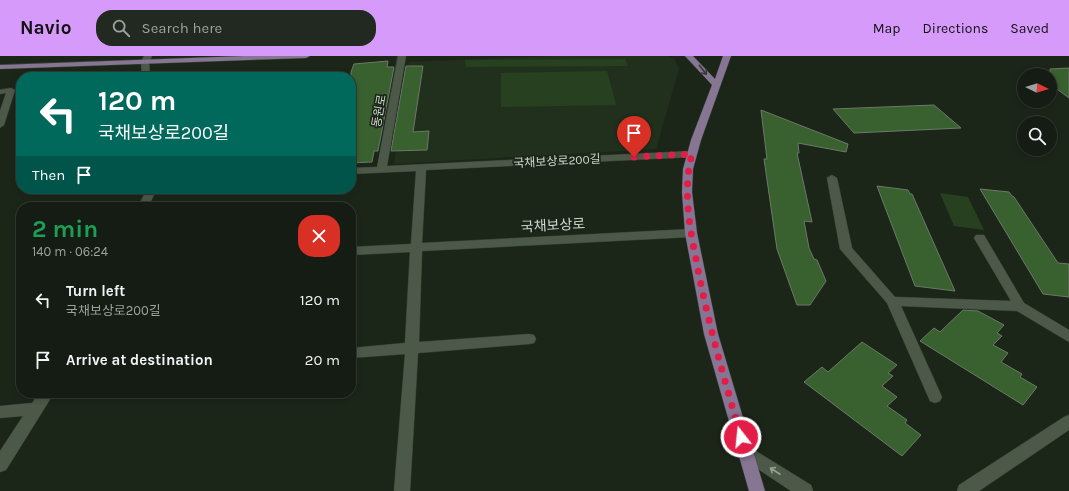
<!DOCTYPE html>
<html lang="en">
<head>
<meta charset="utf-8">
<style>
	:root { --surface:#141c13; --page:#212921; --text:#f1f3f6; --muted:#9da1a0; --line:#333a33; --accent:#d69bfa }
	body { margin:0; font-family:Karla,"Noto Sans KR",sans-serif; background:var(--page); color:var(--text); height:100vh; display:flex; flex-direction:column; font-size:15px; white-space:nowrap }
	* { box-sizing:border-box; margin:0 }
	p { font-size:13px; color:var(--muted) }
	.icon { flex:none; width:22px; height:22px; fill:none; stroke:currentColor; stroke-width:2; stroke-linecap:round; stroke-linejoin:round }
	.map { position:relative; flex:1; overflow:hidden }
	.panel { position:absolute; left:16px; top:146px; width:340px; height:196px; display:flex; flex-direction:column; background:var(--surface); border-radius:16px; box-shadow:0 2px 6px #0003,0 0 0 1px var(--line) }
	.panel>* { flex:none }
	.guide { position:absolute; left:16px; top:16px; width:340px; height:122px; border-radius:16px; box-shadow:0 2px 6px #0003,0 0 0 1px var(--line); background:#00695c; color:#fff; overflow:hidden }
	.needle { width:26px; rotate:95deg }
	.buttons { position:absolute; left:1017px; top:12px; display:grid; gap:8px }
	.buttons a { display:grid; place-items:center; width:40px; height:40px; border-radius:50%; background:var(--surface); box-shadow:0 2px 6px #0003,0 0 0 1px var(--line); font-size:20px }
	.pin { position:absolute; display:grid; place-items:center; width:34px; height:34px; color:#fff; margin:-41px -17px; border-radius:50% 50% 50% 0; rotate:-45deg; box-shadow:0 0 4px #0007 }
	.pin .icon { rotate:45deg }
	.me { position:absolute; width:44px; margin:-22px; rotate:344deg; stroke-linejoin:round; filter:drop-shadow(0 0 3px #0008) }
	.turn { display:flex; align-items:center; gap:14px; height:84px; padding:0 16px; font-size:18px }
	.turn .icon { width:52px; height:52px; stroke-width:2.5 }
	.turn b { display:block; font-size:28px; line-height:34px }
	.then { display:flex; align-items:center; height:38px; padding:0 16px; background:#0003; gap:8px; font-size:15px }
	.round { display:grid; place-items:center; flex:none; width:42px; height:42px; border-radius:16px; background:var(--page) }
	.head { display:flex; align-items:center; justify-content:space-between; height:68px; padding:0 16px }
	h1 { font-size:24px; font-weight:700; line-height:30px; color:#1e9e55 }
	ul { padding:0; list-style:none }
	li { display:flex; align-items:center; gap:12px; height:60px; padding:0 16px }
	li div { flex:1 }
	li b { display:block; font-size:15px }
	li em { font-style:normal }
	header { display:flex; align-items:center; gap:24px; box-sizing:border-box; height:56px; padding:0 20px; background:var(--accent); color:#111 }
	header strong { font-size:19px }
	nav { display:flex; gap:22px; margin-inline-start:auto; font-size:14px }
	.search { width:280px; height:36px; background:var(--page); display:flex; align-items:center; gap:10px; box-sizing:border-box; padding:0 14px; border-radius:16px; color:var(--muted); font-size:15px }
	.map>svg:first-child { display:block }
</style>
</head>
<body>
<header>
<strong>Navio</strong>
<div class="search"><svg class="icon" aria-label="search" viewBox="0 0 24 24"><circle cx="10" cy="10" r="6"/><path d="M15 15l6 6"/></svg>Search here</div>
<nav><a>Map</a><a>Directions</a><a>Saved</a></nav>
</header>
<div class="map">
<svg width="1069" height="435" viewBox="0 0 1069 435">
	<rect width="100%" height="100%" fill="#1b2619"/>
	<polygon fill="#21301d" points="554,0 668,0 675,4 679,13 656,93 394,108 409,6"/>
	<g fill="#264020">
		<polygon points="625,3 628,10 466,11 465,4"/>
		<polygon points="607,15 616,49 501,51 501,17"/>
		<polygon points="940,137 968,141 984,174 954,170"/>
	</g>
	<g fill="#39602f" stroke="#6c7969">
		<polygon points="388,5 387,11 394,11 378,95 374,95 372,106 351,107 351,16 354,8"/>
		<polygon points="406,10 423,10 413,76 429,75 427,94 391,95"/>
		<polygon points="1069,12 1069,42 1050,28 1050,13"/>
		<polygon points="934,49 961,72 854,77 833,53"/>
		<polygon points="761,54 848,88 846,96 798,87 799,97 797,97 812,166 804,165 809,192 814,203 817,204 826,225 810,249 797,249 777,193 764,103 767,103"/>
		<polygon points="877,130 908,134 910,138 912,138 955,235 915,230"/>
		<polygon points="980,133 1009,136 1012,140 1014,141 1058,207 1069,208 1069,241 1043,238"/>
		<polygon points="963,254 978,255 1004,269 997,277 1002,280 993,289 1008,297 1001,306 1022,318 1020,321 1037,331 1023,349 920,285 934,272 940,276"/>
		<polygon points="862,286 897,309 888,317 893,320 882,330 897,341 887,350 907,364 905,367 921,379 902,400 804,326 822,311 828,316"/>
	</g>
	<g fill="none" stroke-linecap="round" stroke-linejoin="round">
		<defs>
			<g id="minor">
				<polygon points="144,0 152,0 149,6 150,21 142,21 141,6"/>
				<polygon points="398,0 406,0 387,110 692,95 697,98 692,101 426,114 422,187 691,173 695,174 697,177 695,180 691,181 422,195 419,286 529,278 534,279 536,283 534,287 529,288 418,297 410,435 394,435 405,298 351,302 351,292 405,287 410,196 351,199 351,191 411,188 416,115 351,118 351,112 377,111"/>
				<polygon points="11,32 15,34 4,69 0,72 0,55 6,37 0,38 0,34"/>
				<polygon points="832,119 837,122 852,192 895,241 1011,245 974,182 976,179 984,179 1024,247 1069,274 1069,286 1017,255 901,250 942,341 940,345 935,347 930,345 887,247 840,193 827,122"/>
				<polygon points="147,133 157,133 148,151 138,151"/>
				<polygon points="39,337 54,337 6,414 0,416 0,395 23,360 0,362 0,350 32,347"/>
				<polygon points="1069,359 1069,374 979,435 957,435 959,429 1064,361"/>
				<polygon points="746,389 811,429 813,435 791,435 740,401 738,396 740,391"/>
			</g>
			<g id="major">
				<polygon points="244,0 310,0 306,2 0,13 0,9"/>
				<polygon points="685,0 693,0 715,23 723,0 731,0 701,84 693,113 692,136 697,177 718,278 765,435 749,435 704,278 685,177 682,136 683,113 691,84 712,29"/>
			</g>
		</defs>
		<use href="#minor" stroke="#373f35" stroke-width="1"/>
		<use href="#major" stroke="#373f35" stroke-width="1"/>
		<use href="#minor" fill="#4c5949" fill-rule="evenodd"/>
		<use href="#major" fill="#877594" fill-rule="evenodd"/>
	</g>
	<defs><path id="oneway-shaft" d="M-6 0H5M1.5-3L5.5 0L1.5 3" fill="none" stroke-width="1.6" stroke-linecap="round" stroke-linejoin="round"/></defs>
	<use stroke="#363a38" href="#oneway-shaft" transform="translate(703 14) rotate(52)"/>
	<use stroke="#959f93" href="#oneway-shaft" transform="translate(775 415) rotate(-147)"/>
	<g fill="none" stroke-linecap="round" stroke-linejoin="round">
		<path stroke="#e11d48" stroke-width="7" stroke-dasharray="0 12.6" d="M634,101L692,98C683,132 689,169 696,203C707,264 724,322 741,381"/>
	</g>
	<g text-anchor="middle" stroke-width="3.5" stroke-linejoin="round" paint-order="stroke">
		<g font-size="12" fill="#d1d8cf" stroke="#1b2619">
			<text transform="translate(379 55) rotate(-80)" y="4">동원로</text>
			<text transform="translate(557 105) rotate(-3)" y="4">국채보상로200길</text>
		</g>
		<g font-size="14" fill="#d1d8cf" stroke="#1b2619">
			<text transform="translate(553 169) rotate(-3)" y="5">국채보상로</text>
		</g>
	</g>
</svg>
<div class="buttons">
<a><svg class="needle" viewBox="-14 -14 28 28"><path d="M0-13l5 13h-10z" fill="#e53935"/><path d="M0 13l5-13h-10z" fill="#9da1a0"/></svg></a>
<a><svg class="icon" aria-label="search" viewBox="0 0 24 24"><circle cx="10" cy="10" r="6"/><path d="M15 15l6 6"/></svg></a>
</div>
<div class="pin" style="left:634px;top:101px;background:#d93025"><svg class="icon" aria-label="arrive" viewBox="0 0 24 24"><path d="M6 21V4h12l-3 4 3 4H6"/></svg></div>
<svg class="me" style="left:741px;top:381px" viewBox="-20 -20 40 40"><circle r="17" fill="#e11d48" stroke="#fff" stroke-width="3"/><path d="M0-11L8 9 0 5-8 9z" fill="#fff"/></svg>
<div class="guide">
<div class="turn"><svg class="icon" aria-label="left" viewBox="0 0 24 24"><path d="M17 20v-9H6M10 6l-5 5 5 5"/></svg><div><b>120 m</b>국채보상로200길</div></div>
<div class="then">Then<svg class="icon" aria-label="arrive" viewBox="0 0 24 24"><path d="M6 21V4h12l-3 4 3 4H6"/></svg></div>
</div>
<section class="panel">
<div class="head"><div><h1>2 min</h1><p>140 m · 06:24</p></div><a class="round" style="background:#d93025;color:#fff"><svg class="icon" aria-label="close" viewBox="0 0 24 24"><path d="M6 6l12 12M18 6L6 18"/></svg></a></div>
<ul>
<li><svg class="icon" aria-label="left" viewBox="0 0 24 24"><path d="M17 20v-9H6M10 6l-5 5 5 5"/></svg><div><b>Turn left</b><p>국채보상로200길</p></div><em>120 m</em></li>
<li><svg class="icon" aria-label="arrive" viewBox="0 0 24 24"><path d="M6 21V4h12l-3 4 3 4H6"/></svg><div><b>Arrive at destination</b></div><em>20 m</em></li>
</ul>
</section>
</div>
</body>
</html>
